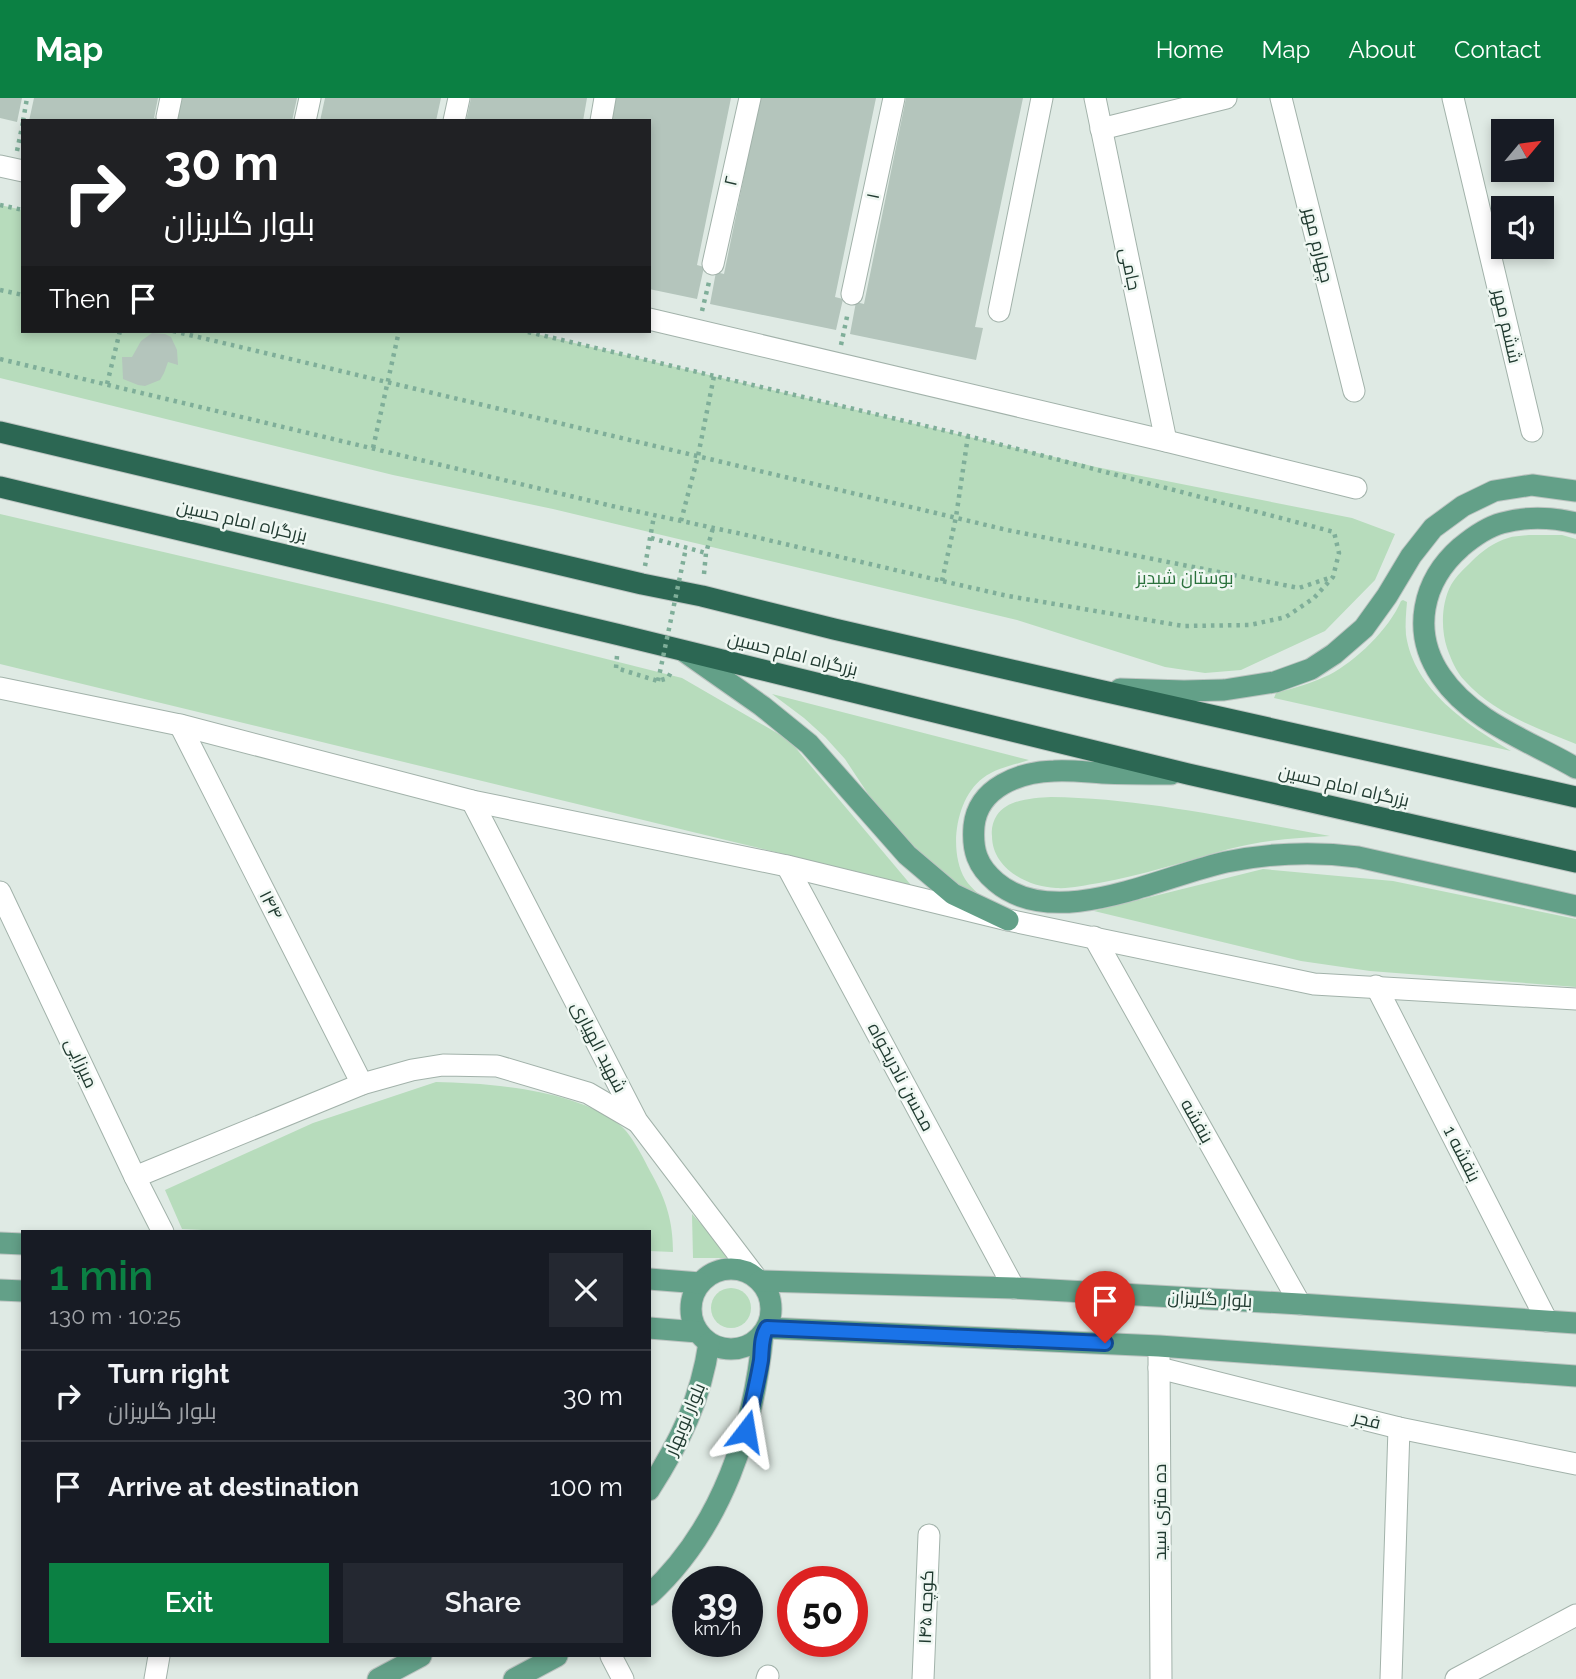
<!DOCTYPE html>
<html lang="en">
<head>
<meta charset="utf-8">
<style>
	:root { --surface:#171b24; --page:#242831; --text:#f1f3f6; --muted:#9ea1a6; --line:#363941; --accent:#0b8043 }
	body { margin:0; font-family:Raleway,Cairo,sans-serif; background:var(--page); color:var(--text); height:100vh; display:flex; flex-direction:column; font-size:26px; white-space:nowrap }
	* { box-sizing:border-box; margin:0 }
	p { font-size:23px; color:var(--muted) }
	.icon { flex:none; width:38px; height:38px; fill:none; stroke:currentColor; stroke-width:2; stroke-linecap:round; stroke-linejoin:round }
	.map { position:relative; flex:1; overflow:hidden }
	.drawer { position:absolute; left:21px; top:1132px; width:630px; height:427px; display:flex; flex-direction:column; background:var(--surface); border-radius:0px; box-shadow:0 4px 10px #0003 }
	.drawer>* { flex:none }
	.hud { position:absolute; left:21px; top:21px; width:630px; height:214px; border-radius:0px; box-shadow:0 4px 10px #0003; background:#202124; color:#fff; overflow:hidden }
	.needle { width:46px; rotate:61deg }
	.fabs { position:absolute; left:1491px; top:21px; display:grid; gap:14px }
	.fabs a { display:grid; place-items:center; width:63px; height:63px; border-radius:0px; background:var(--surface); box-shadow:0 4px 10px #0003; font-size:35px }
	.speed { position:absolute; left:672px; top:1468px; display:flex; gap:14px; font-size:35px; font-weight:700; text-align:center }
	.speed>* { display:grid; place-content:center; width:91px; height:91px; border-radius:50%; background:var(--surface); box-shadow:0 4px 10px #0003; line-height:1 }
	.speed small { font-size:18px; font-weight:400 }
	.speed .limit { border:10px solid #d22; background:#fff; color:#111 }
	.pin { position:absolute; display:grid; place-items:center; width:60px; height:60px; color:#fff; margin:-72px -30px; border-radius:50% 50% 50% 0; rotate:-45deg; box-shadow:0 0 7px #0007 }
	.pin .icon { rotate:45deg }
	.me { position:absolute; width:77px; margin:-38px; rotate:14deg; stroke-linejoin:round; filter:drop-shadow(0 0 5px #0008) }
	.turn { display:flex; align-items:center; gap:24px; height:147px; padding:0 28px; font-size:32px }
	.turn .icon { width:91px; height:91px; stroke-width:2.5 }
	.turn b { display:block; font-size:49px; line-height:60px }
	.then { display:flex; align-items:center; height:66px; padding:0 28px; background:#0003; gap:14px; font-size:26px }
	.round { display:grid; place-items:center; flex:none; width:74px; height:74px; border-radius:0px; background:var(--page) }
	.summary { display:flex; align-items:center; justify-content:space-between; height:119px; padding:0 28px }
	h1 { font-size:42px; font-weight:600; line-height:52px; color:var(--accent) }
	.button { display:flex; gap:14px; margin-top:auto; padding:14px 28px }
	.button a { flex:1; height:80px; border-radius:0px; background:var(--accent); color:#fff; font-size:28px; font-weight:600; line-height:80px; text-align:center }
	.button a+a { background:var(--page); color:var(--text) }
	ul { padding:0; list-style:none }
	li { display:flex; align-items:center; gap:21px; height:91px; padding:0 28px; border-top:2px solid var(--line) }
	li div { flex:1 }
	li b { display:block; font-size:26px }
	li em { font-style:normal }
	header { display:flex; align-items:center; gap:42px; box-sizing:border-box; height:98px; padding:0 35px; background:var(--accent); color:#fff }
	header strong { font-size:33px }
	nav { display:flex; gap:38px; margin-inline-start:auto; font-size:24px }
	.map>svg:first-child { display:block }
</style>
</head>
<body>
<header>
<strong>Map</strong>
<nav><a>Home</a><a>Map</a><a>About</a><a>Contact</a></nav>
</header>
<div class="map">
<svg width="1576" height="1581" viewBox="0 0 1576 1581">
	<rect width="100%" height="100%" fill="#dfeae4"/>
	<g fill="#b7dcbc">
		<polygon points="0,107 23,112 23,233 524,233 1096,369 1352,420 1395,436 1375,482 1325,533 1241,572 1205,575 1165,569 1017,522 553,411 393,377 0,280"/>
		<polygon points="0,416 387,506 682,580 789,642 911,787 0,566"/>
		<path d="M1529,437H1562L1576,441V646C1536,630 1494,615 1465,583C1456,574 1451,561 1447,550C1441,531 1441,506 1451,487C1456,478 1465,470 1472,463C1482,453 1494,444 1508,440C1514,438 1522,438 1529,437Z"/>
		<path d="M1403,502L1407,504C1406,515 1405,526 1406,537C1414,592 1468,627 1511,653L1274,600L1276,595C1294,590 1312,585 1329,577C1356,563 1389,531 1401,503Z"/>
		<path d="M772,596L1029,662C1014,667 996,670 983,680C956,700 948,752 965,781C972,792 983,799 993,807L965,795L931,771L878,711L845,661L825,639L804,620Z"/>
		<path d="M1051,699C1143,700 1239,722 1330,738C1295,740 1262,742 1229,751C1186,763 1143,777 1099,785C1085,787 1070,791 1056,790C1027,789 992,770 992,738C991,731 993,723 997,717C1008,701 1034,700 1051,699Z"/>
		<polygon points="1263,771 1393,783 1576,821 1576,889 1370,873 1301,863 1094,813"/>
		<path d="M436,984C490,985 579,992 621,1028C631,1036 644,1061 650,1073C666,1101 673,1123 673,1154L649,1153V1134H242L182,1131L165,1092L313,1025Z"/>
		<polygon points="692,1116 732,1160 693,1160"/>
		<circle cx="731" cy="1210" r="20"/>
	</g>
	<g fill="#b4c5bc">
		<polygon points="0,0 22,0 17,24 0,20"/>
		<polygon points="34,0 158,0 154,20 161,21 160,23 29,23"/>
		<polygon points="180,0 297,0 292,23 176,23"/>
		<polygon points="325,0 441,0 436,23 320,23"/>
		<polygon points="471,0 587,0 583,23 466,23"/>
		<polygon points="615,0 731,0 697,167 704,169 697,201 649,191 649,23 610,23"/>
		<polygon points="760,0 876,0 835,199 843,201 836,232 710,206 716,174 724,176"/>
		<polygon points="906,0 1023,0 975,229 983,230 976,262 850,236 856,204 864,206"/>
		<polygon points="152,235 165,236 171,239 177,252 178,267 168,264 164,275 160,282 145,288 138,287 123,281 122,259 132,259 141,243"/>
	</g>
	<g fill="none" stroke-linecap="round" stroke-linejoin="round">
		<defs>
			<g id="minor">
				<polyline points="1095,0 1166,343"/>
				<polyline points="1281,0 1354,293"/>
				<polyline points="1453,0 1532,333"/>
				<polyline points="167,19 171,0"/>
				<polyline points="305,23 310,0"/>
				<polyline points="454,23 459,0"/>
				<polyline points="601,23 605,0"/>
				<polyline points="1101,31 1226,0"/>
				<polyline points="0,68 23,73"/>
				<polyline points="713,166 750,0"/>
				<polyline points="852,196 894,0"/>
				<polyline points="999,213 1042,0"/>
				<polyline points="649,221 1166,343 1356,390"/>
				<polyline points="0,590 180,627 472,703 787,768 1008,822 1314,886 1576,901"/>
				<polyline points="180,627 362,986"/>
				<polyline points="472,703 637,1023 754,1177"/>
				<polyline points="787,768 1014,1190"/>
				<polyline points="0,794 135,1079 163,1134"/>
				<polyline points="1094,839 1300,1206"/>
				<polyline points="1376,888 1547,1223"/>
				<polyline points="135,1079 362,986 412,972 443,967 497,968 588,995 636,1023"/>
				<polyline points="1159,1258 1161,1581"/>
				<polyline points="1159,1270 1399,1330 1576,1366"/>
				<polyline points="611,1558 623,1581"/>
				<polyline points="155,1581 159,1558"/>
				<polyline points="767,1581 768,1578"/>
				<polyline points="923,1581 929,1437"/>
				<polyline points="1391,1581 1399,1330"/>
				<polyline points="1456,1581 1576,1517"/>
			</g>
			<g id="major">
				<path d="M1576,425C1551,419 1527,418 1502,425C1487,429 1473,439 1461,449C1422,483 1411,534 1441,578C1472,624 1530,643 1576,670"/>
				<polyline points="685,554 762,608 809,646 907,757 953,796 1008,822"/>
				<polyline points="1120,591 1184,593 1224,592 1275,584 1311,571 1334,556 1364,530 1387,498 1411,458 1433,430 1463,408 1494,393 1532,387 1576,393"/>
				<path d="M1171,676C1148,676 1125,676 1102,675C1086,674 1070,672 1054,673C1020,674 978,689 974,728C972,752 977,768 996,784C1055,834 1161,778 1226,764C1270,755 1313,753 1358,759L1576,808"/>
				<polyline points="0,1145 23,1146"/>
				<circle cx="731" cy="1211" r="40"/>
				<polyline points="649,1181 700,1185"/>
				<polyline points="760,1183 1014,1190 1300,1206 1576,1225"/>
				<polyline points="0,1192 23,1193"/>
				<polyline points="649,1230 698,1234"/>
				<polyline points="767,1230 1159,1248 1576,1278"/>
				<path d="M649,1392C680,1344 701,1301 709,1245"/>
				<path d="M649,1497C722,1430 754,1331 763,1235"/>
				<polyline points="378,1581 421,1558"/>
				<polyline points="514,1581 557,1558"/>
			</g>
			<g id="highway">
				<polyline points="0,334 642,486 702,498 834,531 1094,591 1576,699"/>
				<polyline points="0,389 620,537 1188,676 1576,764"/>
			</g>
		</defs>
		<use href="#minor" stroke="#a2b2aa" stroke-width="23"/>
		<use href="#major" stroke="#bcc4c1" stroke-width="23"/>
		<use href="#highway" stroke="#bcc4c1" stroke-width="23"/>
		<g stroke="#7fae99" stroke-width="4.5" stroke-dasharray="3.5 5" stroke-linecap="butt">
			<polyline points="23,23 27,0"/>
			<polyline points="17,53 23,24"/>
			<polyline points="0,107 23,112"/>
			<polyline points="0,192 23,197"/>
			<polyline points="702,213 709,184"/>
			<polyline points="173,233 1007,432 1299,490 1332,479"/>
			<polyline points="841,247 848,214"/>
			<polyline points="0,261 612,408 751,438 942,483 1008,498 1183,528 1250,527 1286,519 1314,500 1333,479 1339,455 1334,434 968,338 524,233"/>
			<polyline points="107,286 120,233"/>
			<polyline points="373,350 399,233"/>
			<polyline points="681,423 698,358 714,278"/>
			<polyline points="651,440 706,455"/>
			<polyline points="645,468 654,418"/>
			<polyline points="704,476 706,455 713,430"/>
			<polyline points="942,483 956,419 968,338"/>
			<polyline points="617,558 616,570 658,583 668,580 672,572"/>
		</g>
		<use href="#minor" stroke="#fff" stroke-width="21"/>
		<use href="#major" stroke="#63a088" stroke-width="21"/>
		<use href="#highway" stroke="#2c6753" stroke-width="21"/>
		<polyline stroke="#7fae99" stroke-width="4.5" stroke-dasharray="3.5 5" stroke-linecap="butt" points="658,583 686,450"/>
	</g>
	<g fill="none" stroke-linecap="round" stroke-linejoin="round">
		<defs>
			<path id="route" d="M746,1333C751,1309 757,1286 761,1262C762,1251 761,1239 767,1230L1105,1245"/>
		</defs>
		<use href="#route" stroke="#114b97" stroke-width="18"/>
		<use href="#route" stroke="#1a73e8" stroke-width="12"/>
	</g>
	<g text-anchor="middle" stroke-width="5" stroke-linejoin="round" paint-order="stroke">
		<g font-size="18" fill="#203a30" stroke="#eff7f2">
			<text transform="translate(731 83) rotate(-77)" y="6">۲</text>
			<text transform="translate(873 98) rotate(-78)" y="6">۱</text>
			<text transform="translate(1318 147) rotate(76)" y="6">چهارم مهر</text>
			<text transform="translate(1130 171) rotate(78)" y="6">جامی</text>
			<text transform="translate(1507 228) rotate(77)" y="6">ششم مهر</text>
			<text transform="translate(242 423) rotate(13)" y="6">بزرگراه امام حسین</text>
			<text transform="translate(793 556) rotate(14)" y="6">بزرگراه امام حسین</text>
			<text transform="translate(1344 688) rotate(13)" y="6">بزرگراه امام حسین</text>
			<text transform="translate(271 807) rotate(63)" y="6">۱۴۴</text>
			<text transform="translate(599 949) rotate(63)" y="6">شهید الهیاری</text>
			<text transform="translate(81 965) rotate(65)" y="6">میرزایی</text>
			<text transform="translate(901 979) rotate(62)" y="6">محسن نادریخواه</text>
			<text transform="translate(1197 1023) rotate(61)" y="6">بنفشه</text>
			<text transform="translate(1462 1056) rotate(63)" y="6">بنفشه 1</text>
			<text transform="translate(1210 1201) rotate(3)" y="6">بلوار گلریزان</text>
			<text transform="translate(685 1321) rotate(-67)" y="6">بلوار نوبهار</text>
			<text transform="translate(1367 1322) rotate(14)" y="6">فجر</text>
			<text transform="translate(1160 1414) rotate(-90)" y="6">ده متری سید</text>
			<text transform="translate(926 1509) rotate(-88)" y="6">کوچه ۱۴۵</text>
		</g>
		<g font-size="18" fill="#2a713c" stroke="#eff7f2">
			<text x="1185" y="486">بوستان شبدیز</text>
		</g>
	</g>
</svg>
<div class="fabs">
<a><svg class="needle" viewBox="-14 -14 28 28"><path d="M0-13l5 13h-10z" fill="#e53935"/><path d="M0 13l5-13h-10z" fill="#9ea1a6"/></svg></a>
<a><svg class="icon" aria-label="sound" viewBox="0 0 24 24"><path d="M4 9h4l5-4v14l-5-4H4zM17 9q2 3 0 6"/></svg></a>
</div>
<div class="speed"><div>39<small>km/h</small></div><div class="limit">50</div></div>
<div class="pin" style="left:1105px;top:1245px;background:#d93025"><svg class="icon" aria-label="arrive" viewBox="0 0 24 24"><path d="M6 21V4h12l-3 4 3 4H6"/></svg></div>
<svg class="me" style="left:746px;top:1333px" viewBox="-20 -20 40 40"><path d="M0-17L14 15 0 8-14 15z" fill="#1a73e8" stroke="#fff" stroke-width="4"/></svg>
<div class="hud">
<div class="turn"><svg class="icon" aria-label="right" viewBox="0 0 24 24"><path d="M7 20v-9h11M14 6l5 5-5 5"/></svg><div><b>30 m</b>بلوار گلریزان</div></div>
<div class="then">Then<svg class="icon" aria-label="arrive" viewBox="0 0 24 24"><path d="M6 21V4h12l-3 4 3 4H6"/></svg></div>
</div>
<section class="drawer">
<div class="summary"><div><h1>1 min</h1><p>130 m · 10:25</p></div><a class="round"><svg class="icon" aria-label="close" viewBox="0 0 24 24"><path d="M6 6l12 12M18 6L6 18"/></svg></a></div>
<ul>
<li><svg class="icon" aria-label="right" viewBox="0 0 24 24"><path d="M7 20v-9h11M14 6l5 5-5 5"/></svg><div><b>Turn right</b><p>بلوار گلریزان</p></div><em>30 m</em></li>
<li><svg class="icon" aria-label="arrive" viewBox="0 0 24 24"><path d="M6 21V4h12l-3 4 3 4H6"/></svg><div><b>Arrive at destination</b></div><em>100 m</em></li>
</ul>
<div class="button"><a>Exit</a><a>Share</a></div>
</section>
</div>
</body>
</html>
